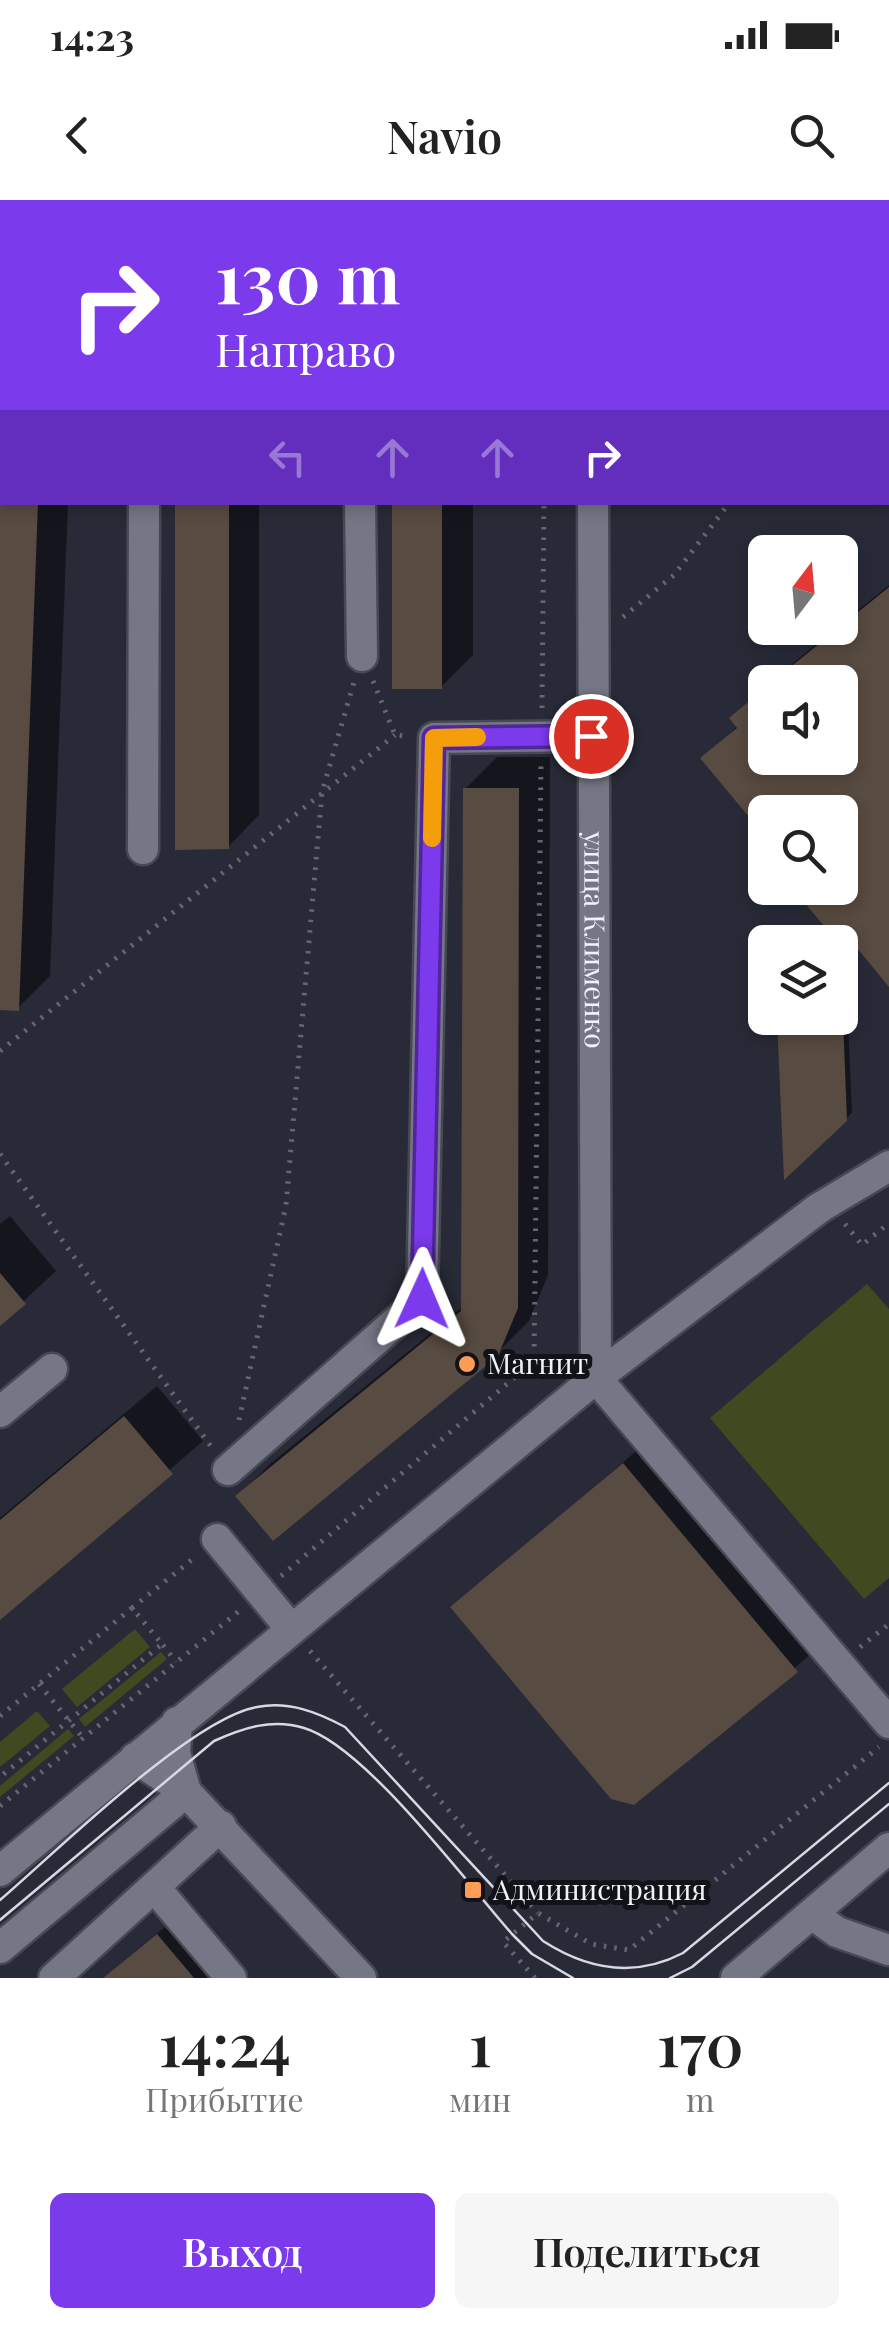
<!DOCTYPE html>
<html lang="ru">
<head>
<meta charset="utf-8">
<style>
	:root { --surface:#fff; --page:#f6f6f6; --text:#222; --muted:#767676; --accent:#7c3aed }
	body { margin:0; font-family:"Playfair Display",serif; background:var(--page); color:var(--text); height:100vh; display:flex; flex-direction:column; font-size:38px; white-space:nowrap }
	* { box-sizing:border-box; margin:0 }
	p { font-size:32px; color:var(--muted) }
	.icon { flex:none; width:55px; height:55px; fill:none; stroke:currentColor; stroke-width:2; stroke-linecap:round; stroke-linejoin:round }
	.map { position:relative; height:1778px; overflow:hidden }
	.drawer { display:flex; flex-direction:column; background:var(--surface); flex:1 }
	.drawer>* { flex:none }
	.banner { position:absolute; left:0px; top:0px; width:890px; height:305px; box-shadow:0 5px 15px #0003; background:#7c3aed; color:#fff; overflow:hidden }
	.needle { width:65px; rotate:16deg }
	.fabs { position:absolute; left:748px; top:335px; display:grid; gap:20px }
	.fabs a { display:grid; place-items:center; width:110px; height:110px; border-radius:15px; background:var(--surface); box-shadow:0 5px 15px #0003; font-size:50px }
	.pin { position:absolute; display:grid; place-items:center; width:85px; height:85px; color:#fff; margin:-42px; border:5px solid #fff; border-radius:50%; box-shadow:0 2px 10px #0007 }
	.me { position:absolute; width:110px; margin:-55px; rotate:1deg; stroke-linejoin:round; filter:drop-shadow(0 0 8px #0008) }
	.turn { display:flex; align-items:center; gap:35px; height:210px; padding:0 50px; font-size:45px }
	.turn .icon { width:130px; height:130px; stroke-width:2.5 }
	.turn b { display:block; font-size:70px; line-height:85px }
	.lanes { display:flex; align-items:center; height:95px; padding:0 50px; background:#0003; justify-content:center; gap:50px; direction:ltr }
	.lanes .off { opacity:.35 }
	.eta { display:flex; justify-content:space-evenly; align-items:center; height:170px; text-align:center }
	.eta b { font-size:60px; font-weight:600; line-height:70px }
	.cta { display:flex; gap:20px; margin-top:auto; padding:20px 50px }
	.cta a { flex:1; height:115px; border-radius:15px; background:var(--accent); color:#fff; font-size:40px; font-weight:600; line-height:115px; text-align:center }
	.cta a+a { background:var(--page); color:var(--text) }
	.status { display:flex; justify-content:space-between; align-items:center; height:70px; padding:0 50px; background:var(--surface); direction:ltr }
	.status svg { height:28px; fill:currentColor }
	header { display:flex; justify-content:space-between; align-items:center; height:130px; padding:0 50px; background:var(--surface); font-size:45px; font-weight:600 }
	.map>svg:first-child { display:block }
</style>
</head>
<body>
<div class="status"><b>14:23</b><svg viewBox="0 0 49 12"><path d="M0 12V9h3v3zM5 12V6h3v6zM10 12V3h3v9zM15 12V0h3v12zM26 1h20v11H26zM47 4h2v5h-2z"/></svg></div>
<header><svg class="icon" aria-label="back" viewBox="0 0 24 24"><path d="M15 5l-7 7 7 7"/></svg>Navio<svg class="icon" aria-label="search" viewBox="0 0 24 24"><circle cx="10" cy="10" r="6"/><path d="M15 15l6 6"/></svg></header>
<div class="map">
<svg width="889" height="1778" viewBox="0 0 889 1778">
	<rect width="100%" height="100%" fill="#282a37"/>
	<g fill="#414920">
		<polygon points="867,1084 889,1109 889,1378 864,1399 710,1218"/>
		<polygon points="135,1429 150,1447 77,1507 62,1489"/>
		<polygon points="161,1452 167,1459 85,1527 79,1519"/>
		<polygon points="37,1511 50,1526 0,1567 0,1542"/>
		<polygon points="68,1529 74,1536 0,1597 0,1586"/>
	</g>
	<g fill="#0007">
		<polygon points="196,0 259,0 259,2 194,2"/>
		<rect x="394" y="0" width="78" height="2"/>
		<polygon points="2,169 2,302 68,302 50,776 18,808 0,807"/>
		<polygon points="177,302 259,302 259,615 228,647"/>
		<polygon points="394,302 473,302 473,455 441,487"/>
		<polygon points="889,385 889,783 839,722 830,730 795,688 840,688 840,612 765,612 765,651 762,628 704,558 739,525 732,518 765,487 765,558 840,558 840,482 770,482"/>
		<polygon points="497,557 550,557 548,1075 529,1121 496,1154 238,1296 270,1264 464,1106 465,589"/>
		<polygon points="847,797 852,913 787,974 780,818 840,818 840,798"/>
		<polygon points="10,1016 56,1071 0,1123 0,1024"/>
		<polygon points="157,1186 203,1241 0,1417 0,1318"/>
		<polygon points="648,1241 819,1447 639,1601 612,1597 453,1407"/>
		<polygon points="177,1717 227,1778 103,1778"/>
	</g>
	<g fill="#584b41">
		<polygon points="0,302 38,302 19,811 0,810"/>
		<polygon points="175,302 229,302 229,649 175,650"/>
		<rect x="392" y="302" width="50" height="187"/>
		<polygon points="889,387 889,787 839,726 830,733 792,688 840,688 840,612 765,612 765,655 750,637 759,629 700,558 737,528 729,518 765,488 765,558 840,558 840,482 772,482"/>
		<polygon points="463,588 519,588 518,1108 498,1156 273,1341 235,1296 461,1111"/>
		<polygon points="777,818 843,818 847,921 784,980"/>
		<polygon points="0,1073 26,1104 0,1126"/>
		<polygon points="124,1216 173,1274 0,1420 0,1320"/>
		<polygon points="623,1263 798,1472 634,1605 611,1599 450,1407"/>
		<polygon points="157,1734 194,1778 103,1778"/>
	</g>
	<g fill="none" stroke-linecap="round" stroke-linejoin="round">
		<defs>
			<g id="minor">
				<polyline points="357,0 357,2"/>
				<polyline points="576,0 576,2"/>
				<polyline points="149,2 152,0"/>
				<polyline points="0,121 2,119"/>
				<polyline points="360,302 362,456"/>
				<path id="s1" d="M593,302L596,1178"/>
				<polyline points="143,649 144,302"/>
				<polyline points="596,1178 889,1523"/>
				<polyline points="0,1212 52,1169"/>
				<polyline points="228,1270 422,1099 434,538 591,536"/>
				<polyline points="217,1339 291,1429"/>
				<polyline points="177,1522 175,1553 186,1592"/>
				<polyline points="135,1558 186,1592 361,1778"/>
				<polyline points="0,1671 596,1178 819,1008 889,966"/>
				<polyline points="156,1689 231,1778"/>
				<polyline points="812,1714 837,1732 889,1750"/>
				<polyline points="0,1748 186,1592"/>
				<polyline points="54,1778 221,1626"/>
				<polyline points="736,1778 889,1648"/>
			</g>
		</defs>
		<use href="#minor" stroke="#474853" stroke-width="35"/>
		<g stroke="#646672" stroke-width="5" stroke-dasharray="2.5 8" stroke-linecap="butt">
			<polyline points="512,0 513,2"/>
			<polyline points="47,2 50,0"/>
			<polyline points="743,2 743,0"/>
			<polyline points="0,3 3,0"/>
			<polyline points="0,42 2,40"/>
			<polyline points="623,417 674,375 730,302"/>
			<polyline points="373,481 395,535 406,536"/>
			<polyline points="542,508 544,302"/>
			<polyline points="0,851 395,535"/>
			<polyline points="0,954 212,1248"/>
			<polyline points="845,1024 862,1045 889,1023"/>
			<polyline points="239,1220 286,1005 322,592 354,482"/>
			<polyline points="281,1376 534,1161 541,564"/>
			<polyline points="132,1408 194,1358"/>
			<polyline points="163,1445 176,1462"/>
			<polyline points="860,1447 889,1424"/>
			<polyline points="310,1451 538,1713"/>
			<polyline points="39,1484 83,1538"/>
			<polyline points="0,1516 132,1408 162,1444 0,1577"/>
			<polyline points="0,1606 238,1412"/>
			<polyline points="535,1778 503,1742 538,1713 591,1744 629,1750 879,1547"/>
		</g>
		<use href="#minor" stroke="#757786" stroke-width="30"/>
		<g stroke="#d7d8e2" stroke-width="2.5">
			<path d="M0,1700C55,1653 192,1518 257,1507C289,1501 317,1512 345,1527L543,1741C588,1770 635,1778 683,1753L889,1583"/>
			<path d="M0,1720L214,1541C243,1528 272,1518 304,1528C365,1546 466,1682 512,1734L532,1754L573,1778"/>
			<polyline points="670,1778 692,1767 889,1604"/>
		</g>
	</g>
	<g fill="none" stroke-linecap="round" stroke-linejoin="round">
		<defs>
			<polyline id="route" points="422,1099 434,538 591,536"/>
		</defs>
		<use href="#route" stroke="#51269a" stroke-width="25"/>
		<use href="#route" stroke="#7c3aed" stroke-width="18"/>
		<polyline stroke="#f59e0b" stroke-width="18" points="432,638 434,538 477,537"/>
	</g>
	<g fill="#fd9c56" stroke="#121319" stroke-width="4">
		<circle cx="467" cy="1164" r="10"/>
		<rect x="463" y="1680" width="20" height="20" rx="5"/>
	</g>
	<g text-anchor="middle" stroke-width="10" stroke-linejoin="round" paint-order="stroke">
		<g font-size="28" fill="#f0f1fa" stroke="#121319">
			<text dy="10" stroke="none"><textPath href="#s1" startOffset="438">улица Клименко</textPath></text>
		</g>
		<g font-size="28" fill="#f0f1fa" stroke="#121319" text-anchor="start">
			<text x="487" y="1174">Магнит</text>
			<text x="493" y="1700">Администрация</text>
		</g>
	</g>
</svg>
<div class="fabs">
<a><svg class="needle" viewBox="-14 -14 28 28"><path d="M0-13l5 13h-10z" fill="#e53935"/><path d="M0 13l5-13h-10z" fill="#767676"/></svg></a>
<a><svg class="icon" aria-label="sound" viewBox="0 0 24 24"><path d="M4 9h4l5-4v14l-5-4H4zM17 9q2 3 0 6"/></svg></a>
<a><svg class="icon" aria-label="search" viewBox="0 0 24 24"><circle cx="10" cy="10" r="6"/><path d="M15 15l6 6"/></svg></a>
<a><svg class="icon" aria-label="layers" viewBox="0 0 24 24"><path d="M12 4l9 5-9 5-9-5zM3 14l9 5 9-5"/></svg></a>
</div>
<div class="pin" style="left:591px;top:536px;background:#d93025"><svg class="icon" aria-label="arrive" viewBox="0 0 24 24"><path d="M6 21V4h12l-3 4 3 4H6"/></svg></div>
<svg class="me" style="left:422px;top:1099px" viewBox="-20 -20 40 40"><path d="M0-17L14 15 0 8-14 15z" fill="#7c3aed" stroke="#fff" stroke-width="4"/></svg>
<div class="banner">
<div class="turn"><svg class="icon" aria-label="right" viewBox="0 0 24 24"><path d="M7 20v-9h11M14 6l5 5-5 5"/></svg><div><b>130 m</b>Направо</div></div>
<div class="lanes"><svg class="icon off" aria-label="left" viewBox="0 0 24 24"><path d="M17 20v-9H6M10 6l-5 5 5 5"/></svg><svg class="icon off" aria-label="ahead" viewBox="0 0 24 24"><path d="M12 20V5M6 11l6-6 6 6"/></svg><svg class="icon off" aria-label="ahead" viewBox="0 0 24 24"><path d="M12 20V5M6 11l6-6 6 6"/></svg><svg class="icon" aria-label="right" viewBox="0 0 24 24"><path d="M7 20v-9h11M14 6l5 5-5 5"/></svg></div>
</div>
</div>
<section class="drawer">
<div class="eta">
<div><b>14:24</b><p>Прибытие</p></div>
<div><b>1</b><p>мин</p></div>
<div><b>170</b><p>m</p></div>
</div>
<div class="cta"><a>Выход</a><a>Поделиться</a></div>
</section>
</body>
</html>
